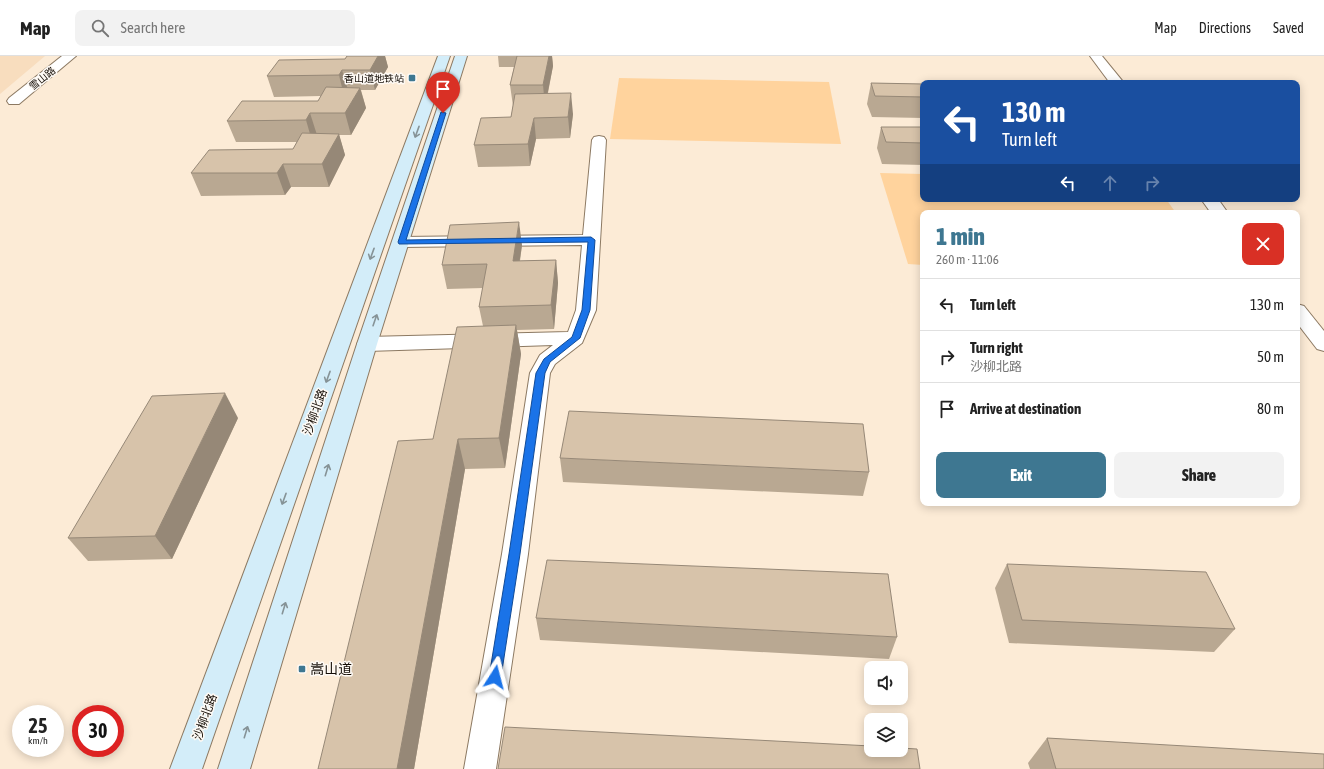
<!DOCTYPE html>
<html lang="en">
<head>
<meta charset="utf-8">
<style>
	:root { --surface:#fff; --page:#f2f2f2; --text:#222; --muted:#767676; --line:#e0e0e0; --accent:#3e7791 }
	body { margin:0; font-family:"Asap Condensed","Noto Sans SC",sans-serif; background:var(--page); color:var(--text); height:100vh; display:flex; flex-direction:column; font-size:15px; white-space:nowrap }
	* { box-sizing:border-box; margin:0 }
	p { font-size:13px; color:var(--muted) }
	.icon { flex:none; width:22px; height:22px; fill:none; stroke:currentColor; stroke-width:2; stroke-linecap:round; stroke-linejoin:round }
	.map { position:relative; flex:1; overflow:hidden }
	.drawer { position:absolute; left:920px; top:154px; width:380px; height:296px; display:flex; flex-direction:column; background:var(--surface); border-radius:8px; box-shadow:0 2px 10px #0003 }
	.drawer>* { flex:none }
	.hud { position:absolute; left:920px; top:24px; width:380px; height:122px; border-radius:8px; box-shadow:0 2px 10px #0003; background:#1a4fa0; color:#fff; overflow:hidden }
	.fabs { position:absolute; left:864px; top:605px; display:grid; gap:8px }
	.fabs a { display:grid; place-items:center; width:44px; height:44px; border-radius:8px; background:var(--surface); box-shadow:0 2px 10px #0003; font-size:20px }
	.speed { position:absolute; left:12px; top:649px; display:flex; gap:8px; font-size:20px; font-weight:700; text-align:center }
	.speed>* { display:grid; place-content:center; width:52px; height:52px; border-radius:50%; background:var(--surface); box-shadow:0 2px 10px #0003; line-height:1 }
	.speed small { font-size:10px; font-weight:400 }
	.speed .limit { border:6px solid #d22; background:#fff; color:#111 }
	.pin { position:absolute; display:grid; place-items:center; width:34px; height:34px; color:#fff; margin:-41px -17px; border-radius:50% 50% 50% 0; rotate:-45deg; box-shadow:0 0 4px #0007 }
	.pin .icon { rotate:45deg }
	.me { position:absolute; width:44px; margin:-22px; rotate:9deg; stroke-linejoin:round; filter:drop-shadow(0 0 3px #0008) }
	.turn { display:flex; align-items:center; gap:14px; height:84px; padding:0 16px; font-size:18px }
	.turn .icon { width:52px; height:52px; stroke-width:2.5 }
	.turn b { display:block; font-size:28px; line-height:34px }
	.lanes { display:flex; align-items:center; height:38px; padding:0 16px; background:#0003; justify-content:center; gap:20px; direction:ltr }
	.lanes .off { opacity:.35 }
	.round { display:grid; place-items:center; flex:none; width:42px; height:42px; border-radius:8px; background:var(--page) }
	.overview { display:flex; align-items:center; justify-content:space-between; height:68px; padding:0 16px }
	h1 { font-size:24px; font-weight:800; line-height:30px; color:var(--accent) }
	.primary-button { display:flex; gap:8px; margin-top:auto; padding:8px 16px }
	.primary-button a { flex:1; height:46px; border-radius:8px; background:var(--accent); color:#fff; font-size:16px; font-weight:800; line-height:46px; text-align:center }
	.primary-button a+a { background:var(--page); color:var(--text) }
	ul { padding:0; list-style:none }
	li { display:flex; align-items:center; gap:12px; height:52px; padding:0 16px; border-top:1px solid var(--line) }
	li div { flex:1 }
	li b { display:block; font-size:15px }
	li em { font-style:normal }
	header { display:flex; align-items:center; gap:24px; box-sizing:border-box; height:56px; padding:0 20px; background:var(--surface); border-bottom:1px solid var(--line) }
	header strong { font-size:19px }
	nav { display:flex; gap:22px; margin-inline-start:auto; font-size:14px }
	.search { width:280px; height:36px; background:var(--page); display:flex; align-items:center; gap:10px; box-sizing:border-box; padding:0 14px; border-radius:8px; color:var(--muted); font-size:15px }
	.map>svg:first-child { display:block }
</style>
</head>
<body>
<header>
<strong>Map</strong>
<div class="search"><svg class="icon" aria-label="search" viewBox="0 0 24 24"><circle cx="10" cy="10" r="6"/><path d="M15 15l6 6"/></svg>Search here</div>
<nav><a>Map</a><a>Directions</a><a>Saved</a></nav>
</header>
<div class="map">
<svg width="1324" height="713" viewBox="0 0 1324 713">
	<rect width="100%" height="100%" fill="#fcebd6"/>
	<polygon fill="#f8ddbe" points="0,0 45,0 0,38"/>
	<g fill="#ffd39d">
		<polygon points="619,22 829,26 841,88 610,83"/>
		<polygon points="880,117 923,118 923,143 1166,143 1176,157 923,157 923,209 908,208"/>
	</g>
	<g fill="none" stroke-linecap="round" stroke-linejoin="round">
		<defs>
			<g id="street">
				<polygon points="62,0 76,0 19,48 9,48 7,45 9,42"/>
				<polygon points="1090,0 1102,0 1124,27 1110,27"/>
				<polygon points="599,80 604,81 606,84 596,254 582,287 555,308 550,317 528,498 496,713 464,713 502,498 530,317 540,299 553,289 367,295 360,293 357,288 360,283 367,281 568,276 576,254 582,189 401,191 395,190 392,186 395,182 401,181 583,179 592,84 594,81"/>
				<polygon points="1201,143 1218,143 1228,157 1211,157"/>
				<polygon points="1297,248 1304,250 1324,275 1324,295 1317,293 1297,267"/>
			</g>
			<g id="secondary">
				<polygon points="438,0 450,0 202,713 170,713"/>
				<polygon points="455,0 467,0 377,288 250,713 218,713 357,288"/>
			</g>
		</defs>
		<use href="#street" stroke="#8c7962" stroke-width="2"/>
		<use href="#secondary" stroke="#8c7962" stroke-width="2"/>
		<use href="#street" fill="#fff" fill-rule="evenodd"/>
		<use href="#secondary" fill="#d3edf9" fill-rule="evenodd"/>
	</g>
	<g fill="#b9a892">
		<polygon points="347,0 385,0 388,11 375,34 361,34 366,52 351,79 339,79 345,99 329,131 291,131 285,139 201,140 191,117 293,93 297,86 236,86 227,65 318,45 321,40 274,41 267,20 345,3"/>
		<polygon points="498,0 552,0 553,10 548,37 573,58 570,82 536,83 530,110 478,111 474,89 511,61 513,50 510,29 514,11 499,11"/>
		<polygon points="871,27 923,28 923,62 872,61 867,48"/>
		<polygon points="881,71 923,71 923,109 882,108 877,92"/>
		<polygon points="522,189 520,205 556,204 558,227 554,273 517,274 521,298 505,412 465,413 414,713 318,713 433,383 483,270 479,251 483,232 447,233 442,209"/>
		<polygon points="238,362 172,503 88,505 68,482"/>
		<polygon points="560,402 869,416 863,440 563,426"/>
		<polygon points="1007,508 1235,573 1214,596 1009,587 995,532"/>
		<polygon points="536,562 897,581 889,603 540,584"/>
		<polygon points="1047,682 1324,713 1030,713 1028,707"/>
	</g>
	<g fill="#968877">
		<polygon points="378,0 385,0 388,11 375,34 370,14"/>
		<polygon points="549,0 552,0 553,10 545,50 543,29"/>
		<polygon points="342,14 348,34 344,40 339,19"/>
		<polygon points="360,32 366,52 351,79 345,57"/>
		<polygon points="571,37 573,58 570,82 568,61"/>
		<polygon points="310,57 317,79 312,85 306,64"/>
		<polygon points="534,62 536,83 530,110 528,88"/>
		<polygon points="339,78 345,99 329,131 322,108"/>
		<polygon points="283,108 291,131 285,139 277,117"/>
		<polygon points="519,166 522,189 516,229 513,205"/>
		<polygon points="556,204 558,227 554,273 551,249"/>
		<polygon points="516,269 521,298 505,412 499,382"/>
		<polygon points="225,337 238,362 172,503 155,480"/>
		<polygon points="458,383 465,413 414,713 397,713"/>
	</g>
	<g fill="#d7c3aa" stroke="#968877">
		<polygon points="347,0 378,0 370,14 342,14 339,19 267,20 279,4 345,3"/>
		<polygon points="517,0 549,0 543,29 510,29"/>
		<polygon points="871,27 923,28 923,41 875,40"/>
		<polygon points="326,31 360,32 345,57 310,57 306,64 227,65 242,45 318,45"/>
		<polygon points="571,37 568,61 534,62 528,88 474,89 481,62 511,61 515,38"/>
		<polygon points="881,71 923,71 923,87 886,86"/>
		<polygon points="302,77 339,78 322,108 283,108 277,117 191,117 209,94 293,93"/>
		<polygon points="519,166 513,205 556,204 551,249 479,251 487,208 442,209 450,169"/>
		<polygon points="516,269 499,382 458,383 397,713 318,713 398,385 433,383 457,271"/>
		<polygon points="225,337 155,480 68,482 152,340"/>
		<polygon points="569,355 863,368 869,416 560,402"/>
		<polygon points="547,504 888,518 897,581 536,562"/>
		<polygon points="1007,508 1206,516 1235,573 1022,564"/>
		<polygon points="505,671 871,690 871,694 901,694 901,692 917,693 920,713 498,713"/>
		<polygon points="1047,682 1324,698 1324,713 1056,713"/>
	</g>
	<defs><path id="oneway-shaft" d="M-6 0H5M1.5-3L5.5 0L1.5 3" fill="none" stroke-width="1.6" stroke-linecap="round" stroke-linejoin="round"/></defs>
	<g stroke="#869397">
		<use href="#oneway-shaft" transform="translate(417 76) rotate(110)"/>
		<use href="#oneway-shaft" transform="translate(372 198) rotate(110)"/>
		<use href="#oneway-shaft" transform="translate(375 264) rotate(-71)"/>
		<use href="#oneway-shaft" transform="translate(328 321) rotate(110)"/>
		<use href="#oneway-shaft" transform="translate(327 414) rotate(-73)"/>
		<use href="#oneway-shaft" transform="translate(284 443) rotate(110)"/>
		<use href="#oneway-shaft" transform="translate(284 552) rotate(-73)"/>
		<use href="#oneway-shaft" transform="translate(246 676) rotate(-73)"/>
	</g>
	<polygon fill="#1a73e8" stroke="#114b97" points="441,56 446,57 406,184 591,181 595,184 590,254 580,282 550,306 545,317 520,498 501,621 499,625 495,627 490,625 489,621 509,498 536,317 544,303 572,281 582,254 588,186 399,188 398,186"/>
	<g fill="#3e7791" stroke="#fefaf5" stroke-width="1.5">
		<rect x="408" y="18" width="8" height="8" rx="2"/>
		<rect x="298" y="609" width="8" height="8" rx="2"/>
	</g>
	<g text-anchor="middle" stroke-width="3" stroke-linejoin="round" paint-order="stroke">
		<g font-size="10" fill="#130c05" stroke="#fefaf5">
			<text transform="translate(42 22) rotate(-39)" y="4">雪山路</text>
		</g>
		<g font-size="10" fill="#130c05" stroke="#fefaf5" text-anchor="end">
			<text x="404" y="26">香山道地铁站</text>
		</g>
		<g font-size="12" fill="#130c05" stroke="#fefaf5">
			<text transform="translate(315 356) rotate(-70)" y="4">沙柳北路</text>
			<text transform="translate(205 661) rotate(-70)" y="4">沙柳北路</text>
		</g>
		<g font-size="14" fill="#130c05" stroke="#fefaf5" text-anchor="start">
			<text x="310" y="618">嵩山道</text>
		</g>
	</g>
</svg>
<div class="fabs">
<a><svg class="icon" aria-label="sound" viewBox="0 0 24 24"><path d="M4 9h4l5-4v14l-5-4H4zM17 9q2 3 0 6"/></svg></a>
<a><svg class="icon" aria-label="layers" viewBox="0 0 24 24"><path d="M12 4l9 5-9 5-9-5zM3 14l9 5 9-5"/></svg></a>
</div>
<div class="speed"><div>25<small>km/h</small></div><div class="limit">30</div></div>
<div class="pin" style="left:443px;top:57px;background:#d93025"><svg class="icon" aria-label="arrive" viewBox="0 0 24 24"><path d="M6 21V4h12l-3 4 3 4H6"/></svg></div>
<svg class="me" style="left:495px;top:621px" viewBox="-20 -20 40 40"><path d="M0-17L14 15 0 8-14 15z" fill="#1a73e8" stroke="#fff" stroke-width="4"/></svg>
<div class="hud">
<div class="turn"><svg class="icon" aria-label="left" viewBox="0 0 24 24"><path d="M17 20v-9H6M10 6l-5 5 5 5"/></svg><div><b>130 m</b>Turn left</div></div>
<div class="lanes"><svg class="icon" aria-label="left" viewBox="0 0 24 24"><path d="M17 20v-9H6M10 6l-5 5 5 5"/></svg><svg class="icon off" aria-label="ahead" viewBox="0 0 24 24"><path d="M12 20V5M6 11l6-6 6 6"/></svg><svg class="icon off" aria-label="right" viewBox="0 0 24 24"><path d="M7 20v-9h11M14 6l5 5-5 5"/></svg></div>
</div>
<section class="drawer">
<div class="overview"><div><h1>1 min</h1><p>260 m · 11:06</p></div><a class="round" style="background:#d93025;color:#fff"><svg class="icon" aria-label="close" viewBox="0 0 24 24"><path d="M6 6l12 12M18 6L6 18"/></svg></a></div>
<ul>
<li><svg class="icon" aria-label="left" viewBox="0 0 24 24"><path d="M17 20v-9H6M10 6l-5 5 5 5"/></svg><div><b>Turn left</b></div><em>130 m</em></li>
<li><svg class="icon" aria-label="right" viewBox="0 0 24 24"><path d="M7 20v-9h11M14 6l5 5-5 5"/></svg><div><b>Turn right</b><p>沙柳北路</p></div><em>50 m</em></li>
<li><svg class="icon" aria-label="arrive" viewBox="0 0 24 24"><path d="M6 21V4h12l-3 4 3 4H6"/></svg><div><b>Arrive at destination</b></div><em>80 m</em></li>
</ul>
<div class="primary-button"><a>Exit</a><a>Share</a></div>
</section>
</div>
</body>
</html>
